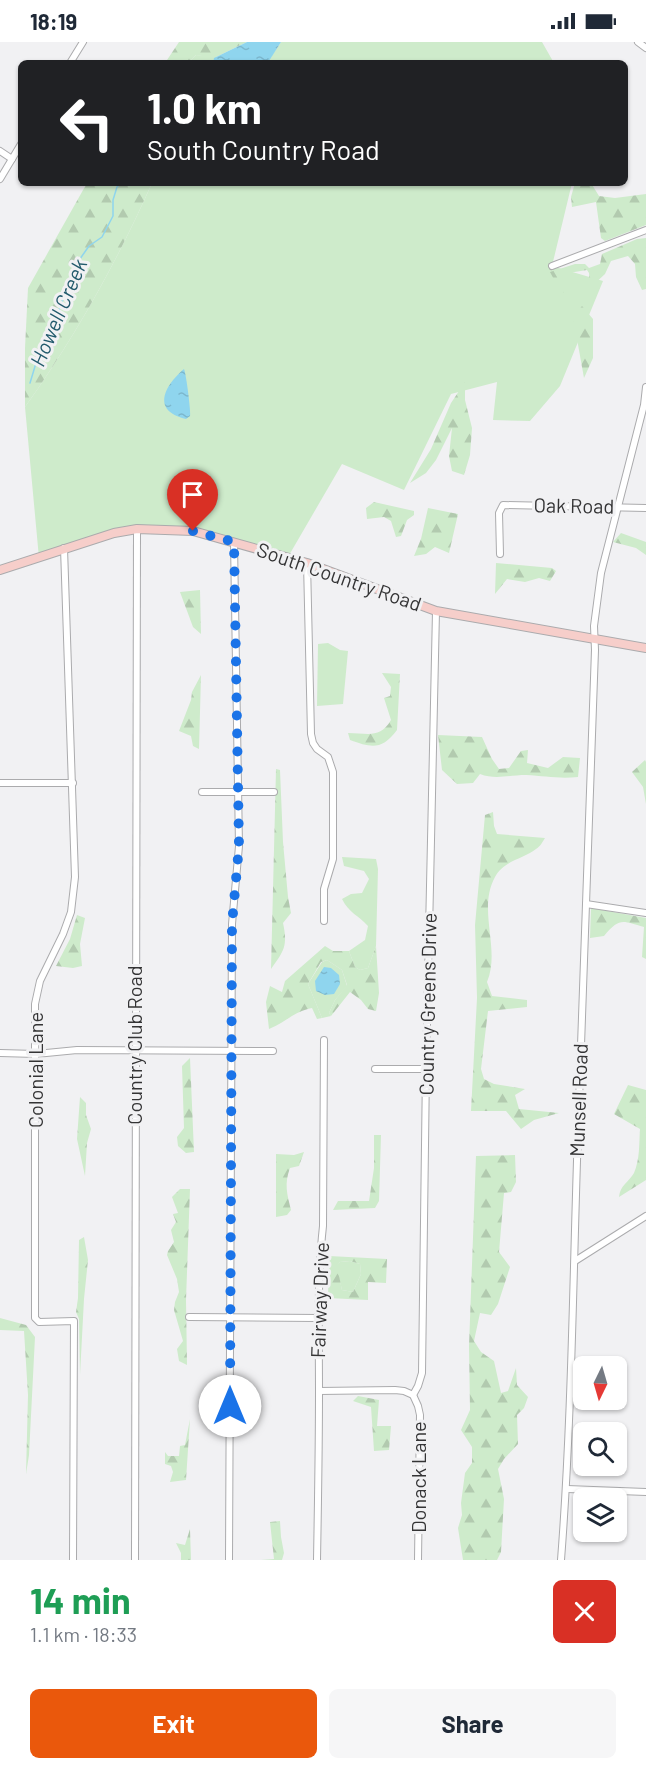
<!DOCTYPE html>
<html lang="en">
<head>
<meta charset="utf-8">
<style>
	:root { --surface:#fff; --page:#f6f6f7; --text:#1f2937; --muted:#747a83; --accent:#ea580c }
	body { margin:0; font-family:Barlow,sans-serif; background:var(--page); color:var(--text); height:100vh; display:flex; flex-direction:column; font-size:22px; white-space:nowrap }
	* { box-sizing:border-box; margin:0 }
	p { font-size:20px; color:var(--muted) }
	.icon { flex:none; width:33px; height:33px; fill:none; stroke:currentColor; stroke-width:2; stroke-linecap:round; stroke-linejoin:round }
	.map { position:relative; height:1518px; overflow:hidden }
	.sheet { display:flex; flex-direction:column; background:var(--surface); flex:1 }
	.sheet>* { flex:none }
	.top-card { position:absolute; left:18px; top:18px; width:610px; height:126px; border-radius:9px; box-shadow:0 2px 4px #0004; background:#202124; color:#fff; overflow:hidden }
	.needle { width:39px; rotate:185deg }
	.controls { position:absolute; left:573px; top:1314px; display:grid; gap:12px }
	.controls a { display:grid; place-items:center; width:54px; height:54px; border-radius:9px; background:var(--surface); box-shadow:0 2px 4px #0004; font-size:30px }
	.pin { position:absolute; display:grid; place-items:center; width:51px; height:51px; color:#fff; margin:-62px -26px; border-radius:50% 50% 50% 0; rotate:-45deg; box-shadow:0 0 6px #0007 }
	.pin .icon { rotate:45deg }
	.me { position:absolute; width:66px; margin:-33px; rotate:0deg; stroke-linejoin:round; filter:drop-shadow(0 0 4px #0008) }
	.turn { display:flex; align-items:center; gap:21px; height:126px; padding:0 30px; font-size:27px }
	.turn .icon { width:78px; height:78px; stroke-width:2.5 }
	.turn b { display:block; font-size:42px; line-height:51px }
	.round { display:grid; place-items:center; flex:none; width:63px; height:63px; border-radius:9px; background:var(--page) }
	.summary { display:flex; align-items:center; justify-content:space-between; height:102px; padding:0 30px }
	h1 { font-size:36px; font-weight:700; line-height:45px; color:#1e9e55 }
	.action { display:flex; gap:12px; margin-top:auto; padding:12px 30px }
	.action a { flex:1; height:69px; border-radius:9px; background:var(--accent); color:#fff; font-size:24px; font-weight:700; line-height:69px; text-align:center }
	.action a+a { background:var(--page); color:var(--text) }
	.status { display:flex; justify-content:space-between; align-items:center; height:42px; padding:0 30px; background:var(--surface); direction:ltr }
	.status svg { height:16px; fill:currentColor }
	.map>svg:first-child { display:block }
</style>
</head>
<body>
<div class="status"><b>18:19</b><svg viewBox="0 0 49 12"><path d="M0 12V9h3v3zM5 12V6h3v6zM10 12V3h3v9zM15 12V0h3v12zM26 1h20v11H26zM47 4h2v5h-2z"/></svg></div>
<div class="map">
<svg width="646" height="1518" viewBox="0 0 646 1518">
	<defs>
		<pattern id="forest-firs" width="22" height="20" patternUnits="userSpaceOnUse" patternTransform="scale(1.5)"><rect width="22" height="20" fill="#ceebcb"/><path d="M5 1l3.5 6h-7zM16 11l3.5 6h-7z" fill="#b2caaf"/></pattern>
		<pattern id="water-ripples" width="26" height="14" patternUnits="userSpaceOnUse" patternTransform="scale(1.5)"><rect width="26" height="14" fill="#8fd5ee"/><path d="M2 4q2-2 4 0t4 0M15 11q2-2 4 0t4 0" fill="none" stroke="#7cb7cd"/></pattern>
	</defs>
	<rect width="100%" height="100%" fill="#f1f1f3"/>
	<g fill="#ceebcb">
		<polygon points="281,0 542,0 554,21 188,21 196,13 268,19"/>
		<path d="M152,141H572L552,224L603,239L560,344L530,379L493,378L497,340L451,352L404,448L342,422L288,515L193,489L137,487L39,516L25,365C75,295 117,220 152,141Z"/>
		<polygon points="328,601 340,608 348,609 343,662 317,664 318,602"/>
		<path d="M342,815L376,817L378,827L376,904L368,926L360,928L355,925L349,909L365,898L368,884C358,873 349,871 342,857L351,852L362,851L369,837L364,829L344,824Z"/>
		<polygon points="327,918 342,928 347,944 335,958 329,971 331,974 322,976 308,942 322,920"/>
		<polygon points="350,1219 360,1222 361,1232 353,1250 342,1248 336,1224 340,1220"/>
	</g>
	<g fill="url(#forest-firs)" fill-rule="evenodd">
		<polygon points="179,0 247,0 214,16 196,13 188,21 165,21"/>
		<path d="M87,141H152C117,220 75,295 25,365V306L28,246Z"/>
		<polygon points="575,141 591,141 599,154 615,156 646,152 646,183 605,199 601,196 596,160 572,165 571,155"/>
		<polygon points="646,196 646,247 642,248 636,235 635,222 628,214 611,219 605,232 590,246 589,231 587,228 562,232 561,239 565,258 550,230 575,222 585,222 589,226 600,222 602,212 637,197"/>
		<polygon points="582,264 593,277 593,316 584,336 573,275"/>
		<polygon points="465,340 465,358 472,386 470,413 464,433 452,429 449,414 452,386 436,418 426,431 410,441 431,407 451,361"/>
		<polygon points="374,460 414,469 414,473 407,478 401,494 396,495 391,479 384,475 367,477 366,466"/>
		<polygon points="428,466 458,472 449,511 435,505 426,512 414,514 421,497"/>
		<polygon points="621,491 646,500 646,513 636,506 613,500"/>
		<polygon points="496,521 552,526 556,529 550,539 539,536 525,540 507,537 495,552"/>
		<polygon points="200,548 201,592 193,585 180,550"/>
		<path d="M382,631L400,632L397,688C382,708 372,706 350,698L348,691C368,691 380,697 391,678L384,656L390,654L391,645Z"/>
		<polygon points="201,633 199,707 193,704 191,694 179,689 191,658 192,650"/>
		<path d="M438,693L482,695L492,717L499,727L509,726L521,709L528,708L527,721L548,726L563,715L580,716L578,735C559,737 545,734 526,733C510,733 495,738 480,732L473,741L457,742L442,728Z"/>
		<polygon points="645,718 646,720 646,762 643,745 632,730"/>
		<path d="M276,727L280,728L283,800L288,855L291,871L283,881C288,904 284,909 271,927Z"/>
		<path d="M493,770L494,784L497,792L545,796C543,799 540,805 536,807C523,817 503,819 495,835C477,868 501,907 487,940L492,954L527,958V965L488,969L481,1027L484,1037L494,1042L525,1047L515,1053L519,1067L559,1071L534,1078L521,1087L506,1069H471L477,956L475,883L485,773Z"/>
		<path d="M591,866L646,876V917L642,915L644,885C622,879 620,875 604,894L590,896Z"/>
		<polygon points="77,873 85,876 80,902 82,924 73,926 56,924 70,897"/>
		<path d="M325,904L333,909H349L355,925L360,928L368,926L376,904L379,951L376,969L368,967L361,958L350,950L331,974L329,971L335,958L347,943L342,928L327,918L321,920L308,942L322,976L317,977L312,966C295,969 286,980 269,987L266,960L270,944L282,950L285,939Z"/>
		<polygon points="190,1016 194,1110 186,1111 178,1104 177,1095 184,1086 182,1024"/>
		<path d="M628,1043L646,1048V1138L619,1155C620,1143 629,1140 634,1131C640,1117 639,1102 640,1087L614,1072Z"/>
		<polygon points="80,1055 86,1061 86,1073 91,1087 87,1101 85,1134 77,1097"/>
		<polygon points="374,1093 381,1093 379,1159 375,1166 333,1168 338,1159 369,1159 374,1126"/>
		<path d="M304,1110L299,1124L290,1126C284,1142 287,1152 291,1168L287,1173L276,1175V1112L294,1113Z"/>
		<polygon points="515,1113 516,1140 511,1150 504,1151 499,1210 510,1225 498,1262 491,1273 480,1271 474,1299 481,1310 494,1319 501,1351 508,1349 516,1326 517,1343 528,1355 524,1366 517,1373 518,1402 504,1417 498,1427 504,1457 501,1510 497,1518 463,1518 458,1486 462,1473 461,1461 465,1431 472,1421 472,1405 461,1388 470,1368 469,1304 476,1114"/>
		<polygon points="180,1147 190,1147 186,1258 187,1323 179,1319 177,1307 183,1299 174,1268 175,1260 179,1250 177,1237 167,1213 168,1209 174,1200 171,1188 176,1180 173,1172 178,1171 172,1155"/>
		<polygon points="84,1195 88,1218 84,1257 80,1333 79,1277 76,1270 78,1256 79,1198"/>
		<path d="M329,1214L387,1217L386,1241L368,1240V1258L328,1256ZM350,1219L360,1222L361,1232L353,1250L342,1248L337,1224L340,1220Z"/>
		<polygon points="0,1276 26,1283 35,1295 29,1413 26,1432 28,1353 24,1289 0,1288"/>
		<polygon points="358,1354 379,1358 377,1384 391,1384 389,1408 374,1409 371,1365 353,1359"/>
		<polygon points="190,1377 186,1438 170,1440 173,1430 171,1424 165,1422 165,1410 168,1414 179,1414 180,1404 185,1403"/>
		<polygon points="280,1479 281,1495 284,1511 282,1518 261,1518 274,1517 270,1480"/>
		<polygon points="190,1487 191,1518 181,1518 181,1511 176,1501 185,1503"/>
	</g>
	<g fill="url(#water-ripples)">
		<polygon points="247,0 281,0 269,19 265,21 213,21 214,16"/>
		<path d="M184,327C186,331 191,370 190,374L186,377C151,369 164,344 184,327Z"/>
		<polygon points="324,925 331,926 339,933 340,942 334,952 325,953 316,949 315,939"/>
	</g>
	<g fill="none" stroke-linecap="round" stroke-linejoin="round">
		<polyline stroke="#8fd5ee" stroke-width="1.5" points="30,341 36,321 52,287 75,224 89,204 102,195 113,174 113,158 117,145 121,141"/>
		<defs>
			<g id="minor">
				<polyline points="638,0 646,6"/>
				<polyline points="70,21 83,0"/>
				<polyline points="0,109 12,117"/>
				<polyline points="0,137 21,102"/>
				<polyline points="552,224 646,188"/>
				<polyline points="64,506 75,835 71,870 63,892 40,939 35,962 35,1276 39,1280 74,1279 73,1518"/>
				<polyline points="500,512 499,471 503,463 646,466"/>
				<polyline points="307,521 311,692 313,701 317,707 328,715 333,730 333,817 324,847 324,879"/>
				<polyline points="0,741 73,741"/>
				<polyline points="202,750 274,750"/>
				<polyline points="586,862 646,871"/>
				<polyline points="0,1011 36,1012 77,1008 273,1009"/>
				<polyline points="375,1027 426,1027"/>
				<polyline points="575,1219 646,1174"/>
				<polyline points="189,1275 318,1276"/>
				<polyline points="319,1349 395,1348 404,1349 413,1353"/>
				<polyline points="413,1353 418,1344 422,1331 426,1027 436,569"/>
				<polyline points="413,1353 418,1364 420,1373 418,1518"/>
				<polyline points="567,1447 646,1450"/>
				<polyline points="135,1518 137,487"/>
				<polyline points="229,1518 232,882 239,804 234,500"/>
				<path d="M317,1518C318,1462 319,1405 319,1349C319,1294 317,1239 323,1184L324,998"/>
				<path d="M561,1518C572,1375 573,1232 578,1088C583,928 589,768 595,608L594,584L601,531L644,363L646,345"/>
			</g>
			<polyline id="secondary" points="0,528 114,491 137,487 193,489 307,521 436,569 646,606"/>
		</defs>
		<use href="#minor" stroke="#ababad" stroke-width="8"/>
		<use href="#secondary" stroke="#ababad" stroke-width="10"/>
		<use href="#minor" stroke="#fff" stroke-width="6"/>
		<use href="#secondary" stroke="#f6ceca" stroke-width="8"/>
	</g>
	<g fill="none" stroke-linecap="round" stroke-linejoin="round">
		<polyline stroke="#1a73e8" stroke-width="10" stroke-dasharray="0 18" points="193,489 234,500 239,804 232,882 230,1364"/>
	</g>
	<g text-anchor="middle" stroke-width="6" stroke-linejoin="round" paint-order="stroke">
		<g font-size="20" fill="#343435" stroke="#f1f1f3">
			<text transform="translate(574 464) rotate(1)" y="7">Oak Road</text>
			<text transform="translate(339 535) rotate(19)" y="7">South Country Road</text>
			<text transform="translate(428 962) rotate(-89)" y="7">Country Greens Drive</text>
			<text transform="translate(135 1003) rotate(-90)" y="7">Country Club Road</text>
			<text transform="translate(36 1028) rotate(-90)" y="7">Colonial Lane</text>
			<text transform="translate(579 1058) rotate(-88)" y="7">Munsell Road</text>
			<text transform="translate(320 1258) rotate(-88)" y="7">Fairway Drive</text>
			<text transform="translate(419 1435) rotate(-90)" y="7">Donack Lane</text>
		</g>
		<g font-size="21" font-style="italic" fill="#225a6c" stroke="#f1f1f3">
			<text transform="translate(59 271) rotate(-67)" y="7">Howell Creek</text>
		</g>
	</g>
</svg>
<div class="controls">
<a><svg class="needle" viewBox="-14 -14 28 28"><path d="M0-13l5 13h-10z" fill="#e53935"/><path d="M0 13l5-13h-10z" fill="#747a83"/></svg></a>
<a><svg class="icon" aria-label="search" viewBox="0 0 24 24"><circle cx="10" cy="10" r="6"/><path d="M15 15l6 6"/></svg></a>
<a><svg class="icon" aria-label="layers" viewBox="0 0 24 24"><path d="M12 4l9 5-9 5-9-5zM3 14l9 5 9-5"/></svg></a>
</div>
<div class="pin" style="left:193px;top:489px;background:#d93025"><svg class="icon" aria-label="arrive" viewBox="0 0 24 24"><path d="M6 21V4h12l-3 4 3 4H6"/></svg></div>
<svg class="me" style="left:230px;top:1364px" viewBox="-20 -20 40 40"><circle r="19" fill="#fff"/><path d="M0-13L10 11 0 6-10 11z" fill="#1a73e8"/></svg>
<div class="top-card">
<div class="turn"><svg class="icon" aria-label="left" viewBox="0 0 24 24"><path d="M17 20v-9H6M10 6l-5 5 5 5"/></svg><div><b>1.0 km</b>South Country Road</div></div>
</div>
</div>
<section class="sheet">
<div class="summary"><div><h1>14 min</h1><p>1.1 km · 18:33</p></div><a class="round" style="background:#d93025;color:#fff"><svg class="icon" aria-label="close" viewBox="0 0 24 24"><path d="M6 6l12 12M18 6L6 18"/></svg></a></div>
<div class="action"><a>Exit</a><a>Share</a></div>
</section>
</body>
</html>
